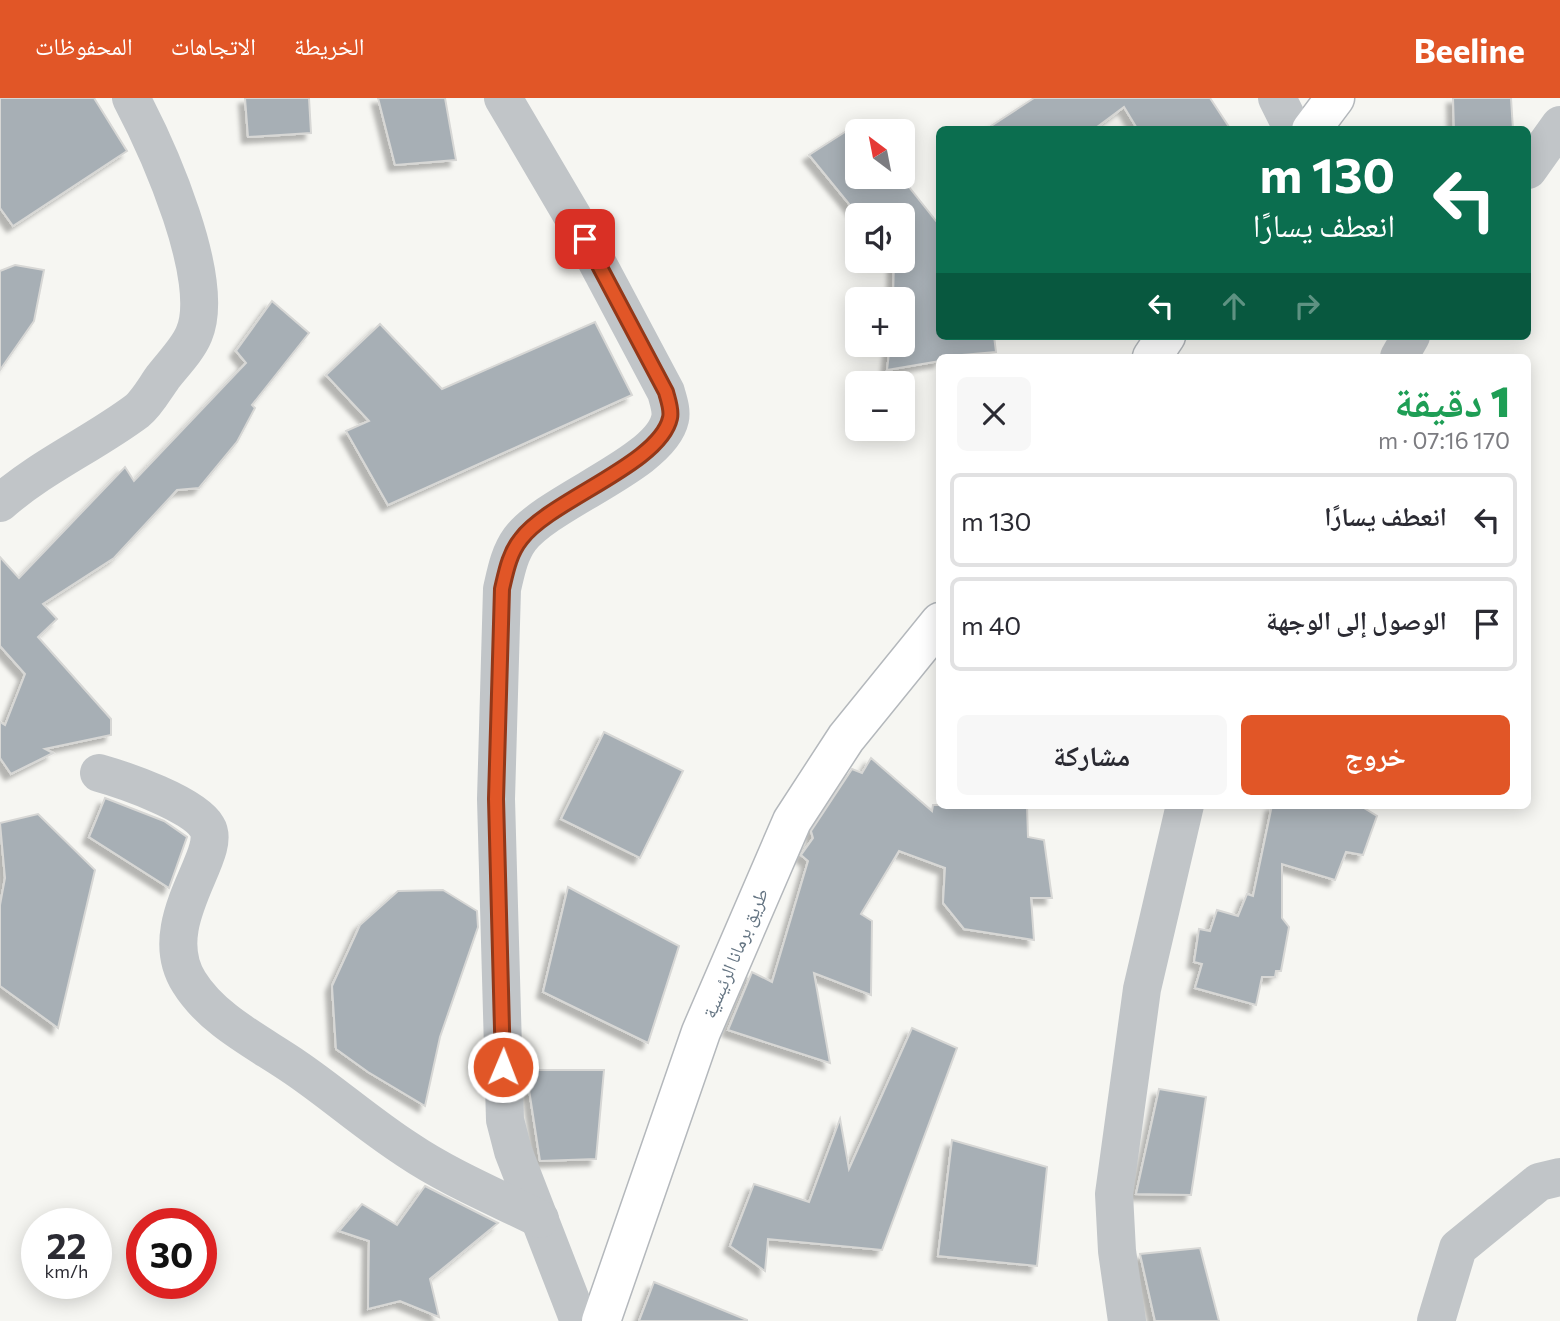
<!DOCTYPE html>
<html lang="ar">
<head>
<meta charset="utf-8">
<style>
	:root { --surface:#fff; --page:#f7f7f7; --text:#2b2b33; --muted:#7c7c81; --line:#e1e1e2; --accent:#e15627 }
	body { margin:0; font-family:Commissioner,"Noto Naskh Arabic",sans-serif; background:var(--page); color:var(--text); direction:rtl; height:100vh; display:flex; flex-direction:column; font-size:26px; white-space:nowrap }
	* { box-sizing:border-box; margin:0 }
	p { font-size:23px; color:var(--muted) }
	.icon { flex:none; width:38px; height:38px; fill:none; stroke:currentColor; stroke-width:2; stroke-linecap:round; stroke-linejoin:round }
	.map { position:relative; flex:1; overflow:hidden; direction:ltr }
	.panel { position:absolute; left:936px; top:256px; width:595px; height:455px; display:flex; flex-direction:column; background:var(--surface); border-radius:10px; box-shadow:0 4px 18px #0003; direction:rtl }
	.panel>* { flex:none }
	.top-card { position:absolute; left:936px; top:28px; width:595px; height:214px; border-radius:10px; box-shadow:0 4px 18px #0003; direction:rtl; background:#0b6e4f; color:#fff; overflow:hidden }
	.needle { width:46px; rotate:328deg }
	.fabs { position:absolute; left:845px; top:21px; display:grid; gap:14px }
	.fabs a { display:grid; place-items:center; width:70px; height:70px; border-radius:10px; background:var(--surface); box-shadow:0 4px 18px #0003; font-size:35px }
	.speed { position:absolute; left:21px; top:1110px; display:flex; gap:14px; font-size:35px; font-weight:700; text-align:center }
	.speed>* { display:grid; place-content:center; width:91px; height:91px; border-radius:50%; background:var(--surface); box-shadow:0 4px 18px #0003; line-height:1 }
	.speed small { font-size:18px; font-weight:400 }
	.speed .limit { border:10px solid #d22; background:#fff; color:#111 }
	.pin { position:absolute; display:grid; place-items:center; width:60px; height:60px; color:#fff; margin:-30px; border-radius:14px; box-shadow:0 4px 10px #0006 }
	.me { position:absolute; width:77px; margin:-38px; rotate:1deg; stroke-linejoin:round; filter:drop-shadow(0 0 5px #0008) }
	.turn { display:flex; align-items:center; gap:24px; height:147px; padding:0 21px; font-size:32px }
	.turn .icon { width:91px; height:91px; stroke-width:2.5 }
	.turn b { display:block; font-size:49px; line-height:60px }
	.lanes { display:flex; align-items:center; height:66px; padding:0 21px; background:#0003; justify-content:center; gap:35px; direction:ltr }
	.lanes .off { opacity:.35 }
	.round { display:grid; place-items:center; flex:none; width:74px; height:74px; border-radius:10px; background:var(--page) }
	.overview { display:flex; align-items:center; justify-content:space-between; height:119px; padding:0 21px }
	h1 { font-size:42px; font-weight:800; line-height:52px; color:#1e9e55 }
	.cta { display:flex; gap:14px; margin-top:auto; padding:14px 21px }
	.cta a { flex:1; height:80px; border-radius:10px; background:var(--accent); color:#fff; font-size:28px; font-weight:800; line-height:80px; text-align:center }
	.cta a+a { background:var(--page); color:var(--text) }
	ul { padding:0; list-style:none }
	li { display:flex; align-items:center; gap:21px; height:94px; margin:0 14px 10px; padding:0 7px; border:4px solid var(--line); border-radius:10px }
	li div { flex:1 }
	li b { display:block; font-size:26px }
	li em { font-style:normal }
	header { display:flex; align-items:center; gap:42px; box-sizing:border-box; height:98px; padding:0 35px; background:var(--accent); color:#fff }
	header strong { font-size:33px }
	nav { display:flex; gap:38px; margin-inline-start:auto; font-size:24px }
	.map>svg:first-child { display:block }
</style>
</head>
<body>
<header>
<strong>Beeline</strong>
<nav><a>الخريطة</a><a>الاتجاهات</a><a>المحفوظات</a></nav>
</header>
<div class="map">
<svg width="1560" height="1223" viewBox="0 0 1560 1223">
	<defs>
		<filter id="shadow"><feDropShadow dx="-6" dy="6" stdDeviation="2" flood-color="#0004"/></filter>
	</defs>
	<rect width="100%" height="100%" fill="#f6f6f2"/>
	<g fill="#a7afb5" stroke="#d7d7d5" stroke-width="2" filter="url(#shadow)">
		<polygon points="0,0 94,0 127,53 13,128 0,110"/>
		<polygon points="245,0 309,0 311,35 248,39"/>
		<polygon points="378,0 445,0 456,62 395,67"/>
		<polygon points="1034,0 1210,0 1231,32 1138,32 1124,9 1093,32 985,32"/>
		<polygon points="1453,0 1511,0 1513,32 1454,32"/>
		<polygon points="859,25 866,33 858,33 858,79 901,79 940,128 940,238 994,238 996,254 940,259 940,263 887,272 890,247 903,247 903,201 893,201 894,163 903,163 903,117 858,117 809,57"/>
		<polygon points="15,167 44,172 34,223 0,272 0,173"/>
		<polygon points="272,203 309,235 252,307 255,310 237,344 199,390 177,392 114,460 43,506 57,521 38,539 111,621 111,637 45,651 53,655 11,676 0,660 0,624 5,627 25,576 0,548 0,459 19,480 125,369 134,383 246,265 236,253"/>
		<polygon points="595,224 632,297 388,407 346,333 369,323 326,277 380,226 442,291"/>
		<polygon points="604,634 683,673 640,760 561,721"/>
		<polygon points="871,660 932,713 933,707 1027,707 1028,739 1044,742 1052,800 1031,800 1034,842 964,831 943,805 945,770 899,753 861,816 872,823 871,897 814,875 830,965 728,932 752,874 772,884 808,763 801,757 813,740 811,733 852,671 862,675"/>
		<polygon points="105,700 164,723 187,739 169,790 89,739"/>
		<polygon points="1272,707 1359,707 1377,718 1363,757 1346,754 1335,782 1282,766 1282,820 1289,829 1281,873 1276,873 1275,879 1262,879 1256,907 1195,890 1202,866 1194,864 1199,831 1210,833 1217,812 1238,818 1247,796 1253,798"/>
		<polygon points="38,716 95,772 58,930 0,888 0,807 5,780 0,725"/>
		<polygon points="568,789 679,848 648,945 543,894"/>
		<polygon points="443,792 477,813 478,829 440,939 425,1008 368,974 336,951 332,888 360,827 398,793"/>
		<polygon points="912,930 957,950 882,1152 768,1141 765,1173 730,1148 754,1086 809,1104 840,1021 849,1071"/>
		<polygon points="526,972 604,972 596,1061 540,1063"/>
		<polygon points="1159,991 1206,999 1191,1097 1136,1096"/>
		<polygon points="952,1042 1047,1069 1037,1168 938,1158"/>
		<polygon points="425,1088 498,1125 430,1181 439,1219 400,1203 368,1211 369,1143 339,1133 362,1106 397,1127"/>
		<polygon points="1200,1150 1219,1223 1155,1223 1140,1156"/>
		<polygon points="654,1184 747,1222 747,1223 639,1223"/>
	</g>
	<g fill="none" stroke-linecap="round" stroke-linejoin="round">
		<defs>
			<g id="major">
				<polyline points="1311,32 1335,0"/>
				<polyline points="1152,259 1166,238"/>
				<polyline points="601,1223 701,934 792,723 846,640 940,524"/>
			</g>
		</defs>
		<use href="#major" stroke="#b4b8bc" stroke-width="41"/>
		<g stroke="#c1c5c8" stroke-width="38">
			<path d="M503,0L573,119L666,294C668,302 672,312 670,321C660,366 550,402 520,441C509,456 506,474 502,491L496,701L505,1022L513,1053L579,1223"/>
			<polyline points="1277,0 1293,32"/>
			<polyline points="1528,72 1560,27"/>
			<polyline points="1399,259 1411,238"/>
			<path d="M0,405C42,368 93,346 137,313C147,305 155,290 163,279C173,266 188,251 194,236C217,182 158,51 131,0"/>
			<path d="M99,675C124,682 194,706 207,729C224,756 152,825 189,884C213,923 260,945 296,970C334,996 369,1027 408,1052C448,1079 496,1099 540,1121"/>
			<polyline points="1127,1223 1117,1153 1114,1096 1142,891 1185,707"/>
			<polyline points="1436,1223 1458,1150 1539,1084 1560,1079"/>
		</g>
		<use href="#major" stroke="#fff" stroke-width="38"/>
	</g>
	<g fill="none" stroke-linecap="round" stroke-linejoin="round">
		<defs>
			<path id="route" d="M503,969L496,701L502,491C506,474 509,456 521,441C550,402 660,366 670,320C672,312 668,302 666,294L585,141"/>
		</defs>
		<use href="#route" stroke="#923819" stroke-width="18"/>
		<use href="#route" stroke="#e15627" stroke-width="12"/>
	</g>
	<g text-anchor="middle" stroke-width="7" stroke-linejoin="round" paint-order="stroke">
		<g font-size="19" fill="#657583" stroke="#fff">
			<text transform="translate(735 855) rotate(-67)" y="7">طريق برمانا الرئيسية</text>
		</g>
	</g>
</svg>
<div class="fabs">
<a><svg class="needle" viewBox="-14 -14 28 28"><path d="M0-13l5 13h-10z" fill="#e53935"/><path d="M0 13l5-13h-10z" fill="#7c7c81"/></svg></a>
<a><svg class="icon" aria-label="sound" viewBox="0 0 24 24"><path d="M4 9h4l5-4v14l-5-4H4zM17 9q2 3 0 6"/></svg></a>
<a>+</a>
<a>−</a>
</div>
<div class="speed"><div>22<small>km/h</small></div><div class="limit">30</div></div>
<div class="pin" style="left:585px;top:141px;background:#d93025"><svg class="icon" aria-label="arrive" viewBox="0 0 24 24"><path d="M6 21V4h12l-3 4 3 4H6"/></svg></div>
<svg class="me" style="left:503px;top:969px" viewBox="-20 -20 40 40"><circle r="17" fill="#e15627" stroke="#fff" stroke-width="3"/><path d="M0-11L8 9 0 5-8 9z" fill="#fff"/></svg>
<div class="top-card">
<div class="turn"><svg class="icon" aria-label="left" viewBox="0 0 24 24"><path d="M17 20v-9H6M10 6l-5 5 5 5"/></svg><div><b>130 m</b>انعطف يسارًا</div></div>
<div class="lanes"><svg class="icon" aria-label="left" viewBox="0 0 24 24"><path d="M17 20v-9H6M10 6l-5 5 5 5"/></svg><svg class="icon off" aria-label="ahead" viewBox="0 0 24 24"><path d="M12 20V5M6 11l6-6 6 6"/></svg><svg class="icon off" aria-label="right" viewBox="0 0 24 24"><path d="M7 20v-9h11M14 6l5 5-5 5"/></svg></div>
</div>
<section class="panel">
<div class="overview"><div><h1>1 دقيقة</h1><p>170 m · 07:16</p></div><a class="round"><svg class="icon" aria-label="close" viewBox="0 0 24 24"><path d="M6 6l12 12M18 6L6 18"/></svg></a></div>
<ul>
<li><svg class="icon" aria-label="left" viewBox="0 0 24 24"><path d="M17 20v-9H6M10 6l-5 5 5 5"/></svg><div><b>انعطف يسارًا</b></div><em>130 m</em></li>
<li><svg class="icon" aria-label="arrive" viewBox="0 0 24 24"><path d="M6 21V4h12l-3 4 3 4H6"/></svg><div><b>الوصول إلى الوجهة</b></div><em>40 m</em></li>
</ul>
<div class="cta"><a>خروج</a><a>مشاركة</a></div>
</section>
</div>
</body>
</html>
